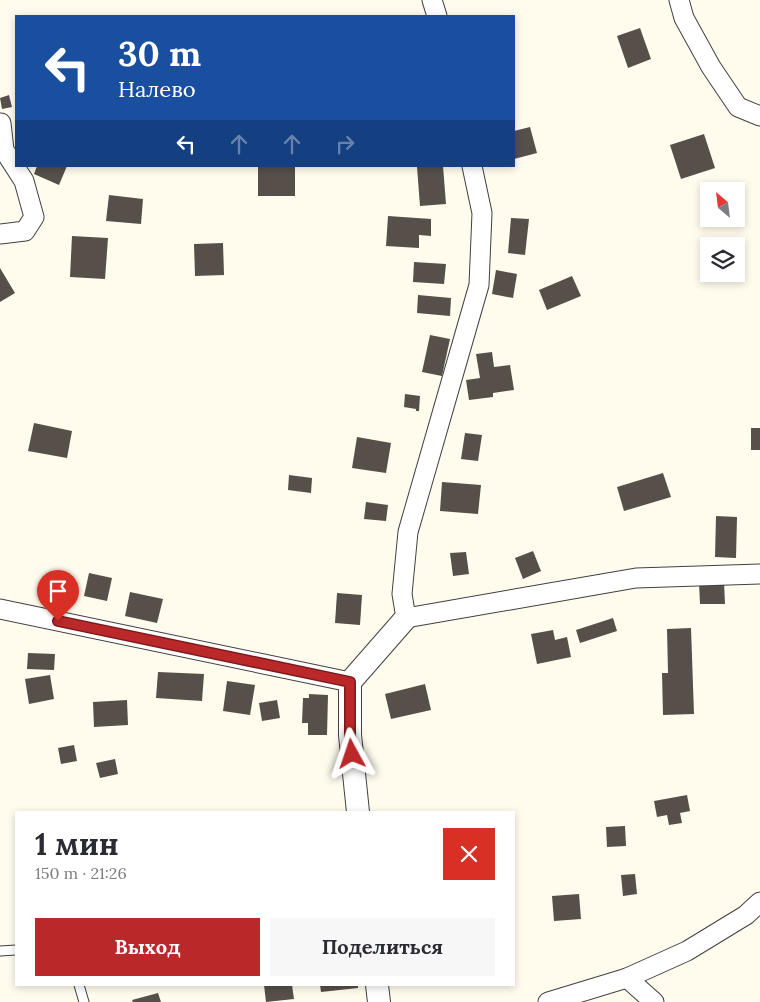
<!DOCTYPE html>
<html lang="ru">
<head>
<meta charset="utf-8">
<style>
	:root { --surface:#fff; --page:#f7f7f7; --text:#2b2b33; --muted:#7c7c81; --accent:#bb2829 }
	body { margin:0; font-family:Lora,serif; background:var(--page); color:var(--text); height:100vh; display:flex; flex-direction:column; font-size:19px; white-space:nowrap }
	* { box-sizing:border-box; margin:0 }
	p { font-size:16px; color:var(--muted) }
	.icon { flex:none; width:28px; height:28px; fill:none; stroke:currentColor; stroke-width:2; stroke-linecap:round; stroke-linejoin:round }
	.map { position:relative; flex:1; overflow:hidden }
	.side { position:absolute; left:15px; top:811px; width:500px; height:175px; display:flex; flex-direction:column; background:var(--surface); border-radius:0px; box-shadow:0 2px 8px #0003 }
	.side>* { flex:none }
	.guide { position:absolute; left:15px; top:15px; width:500px; height:152px; border-radius:0px; box-shadow:0 2px 8px #0003; background:#1a4fa0; color:#fff; overflow:hidden }
	.needle { width:32px; rotate:332deg }
	.fabs { position:absolute; left:700px; top:182px; display:grid; gap:10px }
	.fabs a { display:grid; place-items:center; width:45px; height:45px; border-radius:0px; background:var(--surface); box-shadow:0 2px 8px #0003; font-size:25px }
	.pin { position:absolute; display:grid; place-items:center; width:42px; height:42px; color:#fff; margin:-51px -21px; border-radius:50% 50% 50% 0; rotate:-45deg; box-shadow:0 0 5px #0007 }
	.pin .icon { rotate:45deg }
	.me { position:absolute; width:55px; margin:-28px; rotate:355deg; stroke-linejoin:round; filter:drop-shadow(0 0 4px #0008) }
	.turn { display:flex; align-items:center; gap:18px; height:105px; padding:0 20px; font-size:22px }
	.turn .icon { width:65px; height:65px; stroke-width:2.5 }
	.turn b { display:block; font-size:35px; line-height:42px }
	.lanes { display:flex; align-items:center; height:48px; padding:0 20px; background:#0003; justify-content:center; gap:25px; direction:ltr }
	.lanes .off { opacity:.35 }
	.round { display:grid; place-items:center; flex:none; width:52px; height:52px; border-radius:0px; background:var(--page) }
	.head { display:flex; align-items:center; justify-content:space-between; height:85px; padding:0 20px }
	h1 { font-size:30px; font-weight:800; line-height:38px }
	.cta { display:flex; gap:10px; margin-top:auto; padding:10px 20px }
	.cta a { flex:1; height:58px; border-radius:0px; background:var(--accent); color:#fff; font-size:20px; font-weight:800; line-height:58px; text-align:center }
	.cta a+a { background:var(--page); color:var(--text) }
	.map>svg:first-child { display:block }
</style>
</head>
<body>
<div class="map">
<svg width="760" height="1002" viewBox="0 0 760 1002">
	<rect width="100%" height="100%" fill="#fffcee"/>
	<g fill="#564f4a">
		<polygon points="640,28 651,59 628,68 617,36"/>
		<polygon points="9,95 12,107 2,109 0,98"/>
		<polygon points="530,127 537,153 514,159 514,131"/>
		<polygon points="704,134 715,168 681,179 670,145"/>
		<polygon points="37,166 67,166 59,185 34,174"/>
		<polygon points="443,166 446,204 420,206 417,167"/>
		<rect x="258" y="167" width="37" height="29"/>
		<polygon points="109,195 143,199 141,224 106,221"/>
		<polygon points="388,216 431,219 431,236 419,235 419,248 386,246"/>
		<polygon points="511,218 529,219 525,255 508,253"/>
		<polygon points="72,236 108,238 105,279 70,277"/>
		<polygon points="223,243 224,275 195,276 194,244"/>
		<polygon points="414,262 446,264 444,284 413,282"/>
		<polygon points="0,268 15,293 0,302"/>
		<polygon points="496,270 517,274 513,298 492,294"/>
		<polygon points="572,276 581,296 547,310 539,290"/>
		<polygon points="418,295 451,298 450,316 417,313"/>
		<polygon points="430,335 450,339 442,376 422,372"/>
		<polygon points="492,352 494,367 510,365 514,390 493,393 493,397 469,400 466,380 480,378 476,354"/>
		<polygon points="405,394 420,396 419,411 416,411 416,409 404,407"/>
		<polygon points="34,423 72,431 67,458 28,451"/>
		<rect x="751" y="428" width="9" height="22"/>
		<polygon points="465,433 482,435 478,461 461,459"/>
		<polygon points="357,437 391,443 386,473 352,468"/>
		<polygon points="663,473 671,497 624,511 617,487"/>
		<polygon points="289,475 312,478 311,493 288,490"/>
		<polygon points="442,482 481,485 478,514 440,511"/>
		<polygon points="366,502 388,505 386,521 364,519"/>
		<polygon points="716,516 737,517 736,558 715,557"/>
		<polygon points="533,551 541,571 523,579 515,558"/>
		<polygon points="466,552 469,574 453,576 450,553"/>
		<polygon points="89,573 112,578 107,601 84,596"/>
		<polygon points="724,582 725,604 700,604 699,583"/>
		<polygon points="130,592 163,599 157,623 125,616"/>
		<polygon points="337,593 362,595 360,625 335,623"/>
		<polygon points="613,618 617,631 580,643 576,630"/>
		<polygon points="691,628 694,714 663,715 662,673 668,673 667,629"/>
		<polygon points="553,630 555,640 567,637 571,657 537,664 531,634"/>
		<polygon points="28,653 55,654 54,670 27,669"/>
		<polygon points="158,672 204,674 202,701 156,698"/>
		<polygon points="50,675 54,699 29,704 25,679"/>
		<polygon points="227,681 255,685 250,715 223,711"/>
		<polygon points="425,684 431,710 391,719 385,694"/>
		<polygon points="309,694 328,695 327,735 308,735 308,723 302,723 303,698 309,698"/>
		<polygon points="127,700 128,725 94,727 93,702"/>
		<polygon points="277,700 280,718 262,721 259,703"/>
		<polygon points="74,745 77,761 61,764 58,748"/>
		<polygon points="115,759 118,774 100,778 96,763"/>
		<polygon points="687,795 690,811 680,813 682,823 669,825 667,815 657,817 654,801"/>
		<polygon points="625,826 626,846 607,847 606,827"/>
		<polygon points="635,874 637,894 623,896 621,875"/>
		<polygon points="579,894 581,919 554,921 552,896"/>
		<polygon points="264,985 292,985 294,999 266,1002"/>
		<polygon points="320,985 358,985 358,988 321,992"/>
		<polygon points="158,993 161,1002 133,1002 132,1000"/>
	</g>
	<g fill="none" stroke-linecap="round" stroke-linejoin="round">
		<defs>
			<g id="service">
				<polyline points="0,951 16,950"/>
				<polyline points="79,985 84,1002"/>
			</g>
			<g id="minor">
				<polyline points="432,0 437,16"/>
				<polyline points="679,0 684,18 711,67 738,107 760,116"/>
				<polyline points="472,166 482,213 479,285 408,532 402,594 406,618 636,578 760,574"/>
				<polyline points="0,234 25,231 34,217 24,181 4,150 1,123"/>
				<polyline points="0,609 350,682"/>
				<polyline points="627,978 654,1002"/>
				<polyline points="548,1002 627,978 687,951 746,915 760,902"/>
			</g>
			<g id="tertiary">
				<polyline points="358,812 350,735 350,682 406,618"/>
				<polyline points="377,985 379,1002"/>
			</g>
		</defs>
		<use href="#service" stroke="#404040" stroke-width="11"/>
		<use href="#minor" stroke="#404040" stroke-width="21"/>
		<use href="#tertiary" stroke="#404040" stroke-width="24"/>
		<use href="#service" stroke="#fff" stroke-width="9"/>
		<use href="#minor" stroke="#fff" stroke-width="19"/>
		<use href="#tertiary" stroke="#fff" stroke-width="22"/>
	</g>
	<g fill="none" stroke-linecap="round" stroke-linejoin="round">
		<defs>
			<polyline id="route" points="58,621 350,682 350,735 352,754"/>
		</defs>
		<use href="#route" stroke="#7a1a1b" stroke-width="12"/>
		<use href="#route" stroke="#bb2829" stroke-width="9"/>
	</g>
</svg>
<div class="fabs">
<a><svg class="needle" viewBox="-14 -14 28 28"><path d="M0-13l5 13h-10z" fill="#e53935"/><path d="M0 13l5-13h-10z" fill="#7c7c81"/></svg></a>
<a><svg class="icon" aria-label="layers" viewBox="0 0 24 24"><path d="M12 4l9 5-9 5-9-5zM3 14l9 5 9-5"/></svg></a>
</div>
<div class="pin" style="left:58px;top:621px;background:#d93025"><svg class="icon" aria-label="arrive" viewBox="0 0 24 24"><path d="M6 21V4h12l-3 4 3 4H6"/></svg></div>
<svg class="me" style="left:352px;top:754px" viewBox="-20 -20 40 40"><path d="M0-17L14 15 0 8-14 15z" fill="#bb2829" stroke="#fff" stroke-width="4"/></svg>
<div class="guide">
<div class="turn"><svg class="icon" aria-label="left" viewBox="0 0 24 24"><path d="M17 20v-9H6M10 6l-5 5 5 5"/></svg><div><b>30 m</b>Налево</div></div>
<div class="lanes"><svg class="icon" aria-label="left" viewBox="0 0 24 24"><path d="M17 20v-9H6M10 6l-5 5 5 5"/></svg><svg class="icon off" aria-label="ahead" viewBox="0 0 24 24"><path d="M12 20V5M6 11l6-6 6 6"/></svg><svg class="icon off" aria-label="ahead" viewBox="0 0 24 24"><path d="M12 20V5M6 11l6-6 6 6"/></svg><svg class="icon off" aria-label="right" viewBox="0 0 24 24"><path d="M7 20v-9h11M14 6l5 5-5 5"/></svg></div>
</div>
<section class="side">
<div class="head"><div><h1>1 мин</h1><p>150 m · 21:26</p></div><a class="round" style="background:#d93025;color:#fff"><svg class="icon" aria-label="close" viewBox="0 0 24 24"><path d="M6 6l12 12M18 6L6 18"/></svg></a></div>
<div class="cta"><a>Выход</a><a>Поделиться</a></div>
</section>
</div>
</body>
</html>
